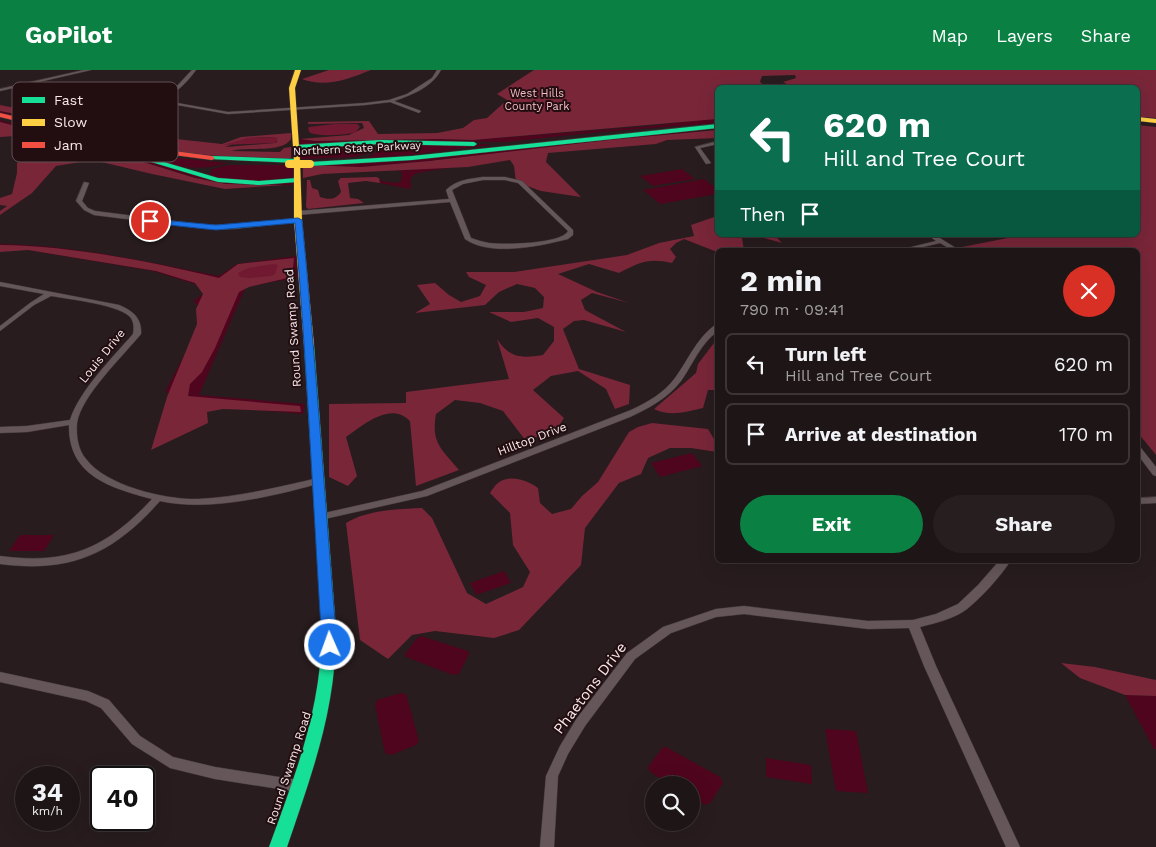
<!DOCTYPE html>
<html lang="en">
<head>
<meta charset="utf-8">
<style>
	:root { --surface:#1e1516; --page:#261e1f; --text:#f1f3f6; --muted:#a19fa1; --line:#3c3435; --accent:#0b8043 }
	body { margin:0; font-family:"Work Sans",sans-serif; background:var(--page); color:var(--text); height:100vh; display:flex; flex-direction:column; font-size:19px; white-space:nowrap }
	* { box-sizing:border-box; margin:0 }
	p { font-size:16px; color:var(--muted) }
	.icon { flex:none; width:28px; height:28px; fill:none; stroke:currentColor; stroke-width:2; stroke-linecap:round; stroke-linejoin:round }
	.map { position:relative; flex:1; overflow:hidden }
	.drawer { position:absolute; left:715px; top:178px; width:425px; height:315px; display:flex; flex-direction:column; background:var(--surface); border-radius:8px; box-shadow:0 5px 20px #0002,0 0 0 1px var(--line) }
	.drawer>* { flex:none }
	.top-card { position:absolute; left:715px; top:15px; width:425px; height:152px; border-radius:8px; box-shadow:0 5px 20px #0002,0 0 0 1px var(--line); background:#0b6e4f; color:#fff; overflow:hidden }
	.tools { position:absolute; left:645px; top:706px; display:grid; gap:10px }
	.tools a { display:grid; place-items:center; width:55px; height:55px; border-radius:50%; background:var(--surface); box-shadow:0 5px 20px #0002,0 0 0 1px var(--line); font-size:25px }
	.speed { position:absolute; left:15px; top:696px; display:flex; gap:10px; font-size:25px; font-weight:700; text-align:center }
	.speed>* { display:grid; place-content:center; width:65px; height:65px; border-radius:50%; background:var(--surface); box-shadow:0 5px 20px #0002,0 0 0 1px var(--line); line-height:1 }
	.speed small { font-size:12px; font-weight:400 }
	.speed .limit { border:2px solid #111; border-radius:8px; background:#fff; color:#111 }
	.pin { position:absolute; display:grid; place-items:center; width:42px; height:42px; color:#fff; margin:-21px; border:2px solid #fff; border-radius:50%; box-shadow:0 1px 5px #0007 }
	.me { position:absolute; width:55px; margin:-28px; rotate:358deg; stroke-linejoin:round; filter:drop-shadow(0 0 4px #0008) }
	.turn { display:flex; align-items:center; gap:18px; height:105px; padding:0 25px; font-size:22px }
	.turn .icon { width:65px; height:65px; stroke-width:2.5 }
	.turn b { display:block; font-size:35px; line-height:42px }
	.then { display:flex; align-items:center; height:48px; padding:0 25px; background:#0003; gap:10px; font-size:19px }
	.round { display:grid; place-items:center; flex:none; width:52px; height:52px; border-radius:26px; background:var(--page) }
	.headline { display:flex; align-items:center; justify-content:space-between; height:85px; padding:0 25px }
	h1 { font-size:30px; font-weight:700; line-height:38px }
	.action { display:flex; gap:10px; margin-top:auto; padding:10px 25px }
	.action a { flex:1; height:58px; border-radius:30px; background:var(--accent); color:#fff; font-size:20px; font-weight:700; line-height:58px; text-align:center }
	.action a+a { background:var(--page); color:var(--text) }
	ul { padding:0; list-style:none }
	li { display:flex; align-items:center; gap:15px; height:62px; margin:0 10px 8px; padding:0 15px; border:2px solid var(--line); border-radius:8px }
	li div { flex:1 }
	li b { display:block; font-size:19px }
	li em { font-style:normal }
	header { display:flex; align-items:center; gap:30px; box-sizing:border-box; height:70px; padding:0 25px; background:var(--accent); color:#fff }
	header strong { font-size:24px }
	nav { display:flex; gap:28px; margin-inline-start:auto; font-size:18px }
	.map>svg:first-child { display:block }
</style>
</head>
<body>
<header>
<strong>GoPilot</strong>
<nav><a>Map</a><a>Layers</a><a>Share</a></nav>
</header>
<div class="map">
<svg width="1156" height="777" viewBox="0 0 1156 777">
	<rect width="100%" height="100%" fill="#281c1e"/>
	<g fill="#4f051d">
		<polygon points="0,41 122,72 196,84 109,71 0,43"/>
		<polygon points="705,49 717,49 717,53 600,62 506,72 425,71 425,69 300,75 300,69 315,71 438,69 473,70 651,56"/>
		<polygon points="0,50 119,82 193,105 292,113 292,115 226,114 195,108 82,73 0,52"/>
		<polygon points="717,59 429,91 361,97 303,95 406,91 579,70"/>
		<polygon points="370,75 375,78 374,82 354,87 300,89 301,79"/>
		<polygon points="386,75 488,74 489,75 418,84 367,88"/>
		<path d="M140,84L227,93C195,103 171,96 140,84Z"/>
		<polygon points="228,95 293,95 293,107 253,112 212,107 210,104 212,99"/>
		<polygon points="453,97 418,103 412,106 410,110 411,117 409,119 380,113 378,110 394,113 401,112 402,103 398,101"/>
		<polygon points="682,99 695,109 653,116 640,106"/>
		<polygon points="704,109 717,119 717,124 660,134 643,120"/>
		<path d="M0,174C74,175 147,192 219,206L237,194L296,186L297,208L246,216L199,325L305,334L303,344L221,337L192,345L191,326L165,322L206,243L193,231L211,219L153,201L28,180H0Z"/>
		<polygon points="692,383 702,396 660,407 651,393"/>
		<polygon points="20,465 54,465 44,481 9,481"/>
		<polygon points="504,501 511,513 476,525 470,513"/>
		<polygon points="421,566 468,581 469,584 459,604 453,605 406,587 405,584 416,569"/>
		<polygon points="401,623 406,624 419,671 416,675 391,685 385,683 375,635 377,630"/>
		<polygon points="1125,625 1156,626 1156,679 1154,679"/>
		<polygon points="825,659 856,661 868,723 836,721"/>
		<polygon points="666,677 720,707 723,713 710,733 705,735 691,727 691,715 671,715 650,702 648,697 662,678"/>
		<polygon points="766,688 811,695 812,714 766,707"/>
	</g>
	<g fill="#792639" fill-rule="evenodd">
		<path d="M329,0H371C349,9 325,18 302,9Z"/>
		<polygon points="534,0 1156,0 1156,48 1138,47 1138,18 794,18 783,12 796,8 795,5 762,6 760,12 766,17 718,18 717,49 473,70 438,69 315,71 300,69 349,65 364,58 362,53 308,54 308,52 369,51 378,64 437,63 463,58 474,50 487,48 507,30 497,24"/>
		<path d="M0,35L167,68L222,74L241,67L291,63V69C281,84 246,76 231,81L280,82L284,78L291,77V88C235,89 176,84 121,72C81,62 41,48 0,41ZM275,67L277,72L275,73L225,77L248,68Z"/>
		<polygon points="0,52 82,73 195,108 226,114 285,115 225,119 152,104 93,90 56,96 32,123 0,145 0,141 7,136 0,135 0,128 12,124 17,103 17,93 39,83 41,74 15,66 0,67"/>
		<polygon points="1138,55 1156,57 1156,385 1138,363 1138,180 964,180 962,177 1023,165 1138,165"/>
		<polygon points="717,60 717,68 667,70 656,74 548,83 546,92 581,127 541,121 516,112 514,96 510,90 468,97 322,104 303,108 303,95 361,97 429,91 609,70"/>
		<path d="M376,107L379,108L380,113L366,111L348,113L350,128L358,129L364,133L308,139L306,137L307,110H310L312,118L318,120L320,127C330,130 335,130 341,122L338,111L341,108Z"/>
		<path d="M717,146L718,165H774L782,173L764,168H742L744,180H718L717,182L684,169L676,173L670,179L676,187L672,193C648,188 641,192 619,203L589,194L558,204L597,222L629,233L592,223L581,230L585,240L626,262L584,250L574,251L563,259L579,299L630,315L629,334L615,339L606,319L578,301L551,306L533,320L564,348L557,359L526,371L503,341L480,333L455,330L436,344C431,373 441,378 459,400L416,416L410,351C391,331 364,354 346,367L357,406L348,416L329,407V334L406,333V322L509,309L497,269C510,289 522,288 543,285L554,271V257L538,248L511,252L489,242H524L543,238L544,227L535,218L517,214L499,222L485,235L415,243L430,234L417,215L435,213L449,225L461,232L480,226L486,215L469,207L466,202H514L627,185L659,173L694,166L691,155Z"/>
		<path d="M0,175C73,176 148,191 219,208L238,194L294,188L292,207L249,217L239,222L215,278L202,302L190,314L188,326L300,336L301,342L223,339L207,342L208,353L151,380L167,327L197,254L196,239L203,224L195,213L156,201L28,180L0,182Z"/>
		<path d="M717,269V320H708L703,338C686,342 670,347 654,339L696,303L698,294Z"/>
		<path d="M652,353L708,359L717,374V382L691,378H670L648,388L641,404L619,413L585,458L581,495L519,560L494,568L435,561L412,565L388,589L360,570L346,453C367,440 398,439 422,438L432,448L467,523L486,534L523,517L530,502L513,475L510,443L490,423C492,420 495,415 498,413C510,404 527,410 538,418L540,433L552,444L571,439L582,426L598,412L629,362L638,357Z"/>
		<polygon points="1061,593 1095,597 1156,610 1156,626 1125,625 1080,608"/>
	</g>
	<g fill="#711930">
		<path d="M335,54H357L360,57L355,63C340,65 324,67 310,63L308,59L309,57Z"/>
		<polygon points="275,67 278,69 275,73 223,75 248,68"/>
		<polygon points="273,194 278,195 275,204 272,206 249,208 240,207 238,203 248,198"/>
	</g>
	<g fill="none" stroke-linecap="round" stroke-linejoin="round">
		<defs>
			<g id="street">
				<polygon points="84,0 91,0 0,21 0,19"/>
				<path d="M192,0H196C186,14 176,23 160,30L228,42L365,33L389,30L407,24L432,8L437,0H441C432,17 412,25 394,31L421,41L419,43L390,32L365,35L228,44L155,31L136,29L102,30L100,29L102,28L136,27L155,29L176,17Z"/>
				<polygon points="718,71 718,74 700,78 711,93 706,94 695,77"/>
				<path d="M483,107H505L522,111L573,160V165L568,169C540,176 490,187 465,169L450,132L298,145L295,143L298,141L449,129L446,120C456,110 469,109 483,107ZM483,110H505L518,113L568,161C562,174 503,175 489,173C483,172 477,170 471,168L452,120L463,114Z"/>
				<polygon points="84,112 89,113 82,131 88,138 95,141 206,155 234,155 298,148 301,150 298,152 234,159 206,159 94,145 84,140 76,131"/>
				<polygon points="928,165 935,165 959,180 952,180 940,173 910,180 899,180 936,171"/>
				<path d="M0,212L119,235C133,241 142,248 141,264C123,286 81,326 77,353C76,366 78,380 86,389C106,416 166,430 198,429C239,427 279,417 318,408L323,411L321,413C274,426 209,442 160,431C113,484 71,503 0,494V486C67,495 106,479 152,429C111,418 68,406 69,355L27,362L0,363V357L27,356L70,350C79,321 113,287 133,264C134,258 134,253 131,248C122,235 68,229 51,226L34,235L0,261V256L30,233L44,224L0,216Z"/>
				<path d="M715,255H718V261C700,274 693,294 681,311C668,328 649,338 630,347L427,426L320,450L317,449L315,447L317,445L320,444L422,421L631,340C648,332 664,323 675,308C689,289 696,269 715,255Z"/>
				<polygon points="1138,377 1141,378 1156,397 1156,406 1153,405 1138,385"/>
				<polygon points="1156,427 1156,433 1138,434 1138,428"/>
				<path d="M1000,490H1011C1001,506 982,527 967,539C954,549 935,553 920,557L936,596L1020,777H1006L924,596L909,558L868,559L744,544L716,547L671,563L635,589L585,656L568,684L558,706L554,777H540L546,706L560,676L577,648L627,583L663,557L716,539L744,536L868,551L913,550L936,544L958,534L978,515Z"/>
				<polygon points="0,602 88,621 109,630 140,666 173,687 215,697 298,710 303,712 304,716 303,720 298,722 215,709 170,698 132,674 101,638 86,631 0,612"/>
			</g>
			<g id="fast">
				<polygon points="718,54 718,58 412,90 310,96 307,94 310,92 412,86"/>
				<polygon points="380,70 474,72 477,74 474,76 380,74 296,79 293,77 296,75"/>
				<polygon points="140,85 218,108 259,111 297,108 300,110 297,112 259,115 218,112 138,88 138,86"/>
				<polygon points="212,86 296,89 299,91 296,93 210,89 209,88"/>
				<path d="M309,272L314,275L336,560C336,640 312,703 287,777H269C296,703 321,640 322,560L304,275Z"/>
			</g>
			<g id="slow">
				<polygon points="295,0 301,0 295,18 300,91 302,150 314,275 309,278 304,275 294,150 294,91 289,18"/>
				<polygon points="1138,47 1156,49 1156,53 1138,51"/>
			</g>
			<polygon id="jam" points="0,43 143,77 212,86 215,88 212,90 143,81 0,47"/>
		</defs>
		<use href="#street" stroke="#44393b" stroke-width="1"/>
		<use href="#fast" stroke="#44393b" stroke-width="1"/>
		<use href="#slow" stroke="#44393b" stroke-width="1"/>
		<use href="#jam" stroke="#44393b" stroke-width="1"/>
		<use href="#street" fill="#655759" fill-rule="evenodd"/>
		<use href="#fast" fill="#16e098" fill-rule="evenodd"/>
		<use href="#slow" fill="#ffcf43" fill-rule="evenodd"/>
		<use href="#jam" fill="#f24e42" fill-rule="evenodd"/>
		<defs>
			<polyline id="slow-bridge" points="289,94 310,94"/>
		</defs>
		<use href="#slow-bridge" stroke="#44393b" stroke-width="8" stroke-linecap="butt"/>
		<use href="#slow-bridge" stroke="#ffcf43" stroke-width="8"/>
	</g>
	<path fill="#1a73e8" stroke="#114b97" d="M298,148L302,150C316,292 325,434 337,575L335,579L330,581L324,579L322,575C313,434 307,294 295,153L216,160L150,153L146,151L150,149L216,155Z"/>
	<g text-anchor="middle" stroke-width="4" stroke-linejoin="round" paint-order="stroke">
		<g font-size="11" fill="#f5bec4" stroke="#220e11">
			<text x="537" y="27">West Hills<tspan x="537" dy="13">County Park</tspan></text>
		</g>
		<g font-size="11" fill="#f8e8ea" stroke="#220e11">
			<text transform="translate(357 78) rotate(-3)" y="4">Northern State Parkway</text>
		</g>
		<g font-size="12" fill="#f8e8ea" stroke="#220e11">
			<text transform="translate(293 258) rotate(-94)" y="4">Round Swamp Road</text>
			<text transform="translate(102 286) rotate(-51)" y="4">Louis Drive</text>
			<text transform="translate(532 369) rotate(-21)" y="4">Hilltop Drive</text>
			<text transform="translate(289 698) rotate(-72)" y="4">Round Swamp Road</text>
		</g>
		<g font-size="15" fill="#f8e8ea" stroke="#220e11">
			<text transform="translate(590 618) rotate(-53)" y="5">Phaetons Drive</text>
		</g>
	</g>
	<rect x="12" y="12" width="166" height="80" rx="8" fill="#220e11" stroke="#624f52" stroke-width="1"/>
	<rect x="22" y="27" width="23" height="6" fill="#16e098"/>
	<rect x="22" y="49" width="23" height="7" fill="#ffcf43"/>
	<rect x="22" y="72" width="23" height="6" fill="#f24e42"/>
	<g font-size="14" fill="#f8e8ea">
		<text x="54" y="35">Fast</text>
		<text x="54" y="57">Slow</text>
		<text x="54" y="80">Jam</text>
	</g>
</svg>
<div class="tools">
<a><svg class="icon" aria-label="search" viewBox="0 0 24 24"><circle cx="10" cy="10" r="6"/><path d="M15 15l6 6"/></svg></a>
</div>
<div class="speed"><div>34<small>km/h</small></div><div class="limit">40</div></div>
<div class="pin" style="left:150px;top:151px;background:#d93025"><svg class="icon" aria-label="arrive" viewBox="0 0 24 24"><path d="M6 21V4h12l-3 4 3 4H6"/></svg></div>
<svg class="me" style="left:330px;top:575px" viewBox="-20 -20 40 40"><circle r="17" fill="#1a73e8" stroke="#fff" stroke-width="3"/><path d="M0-11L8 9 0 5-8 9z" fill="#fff"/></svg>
<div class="top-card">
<div class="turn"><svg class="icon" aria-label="left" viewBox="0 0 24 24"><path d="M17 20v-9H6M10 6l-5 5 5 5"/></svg><div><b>620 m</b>Hill and Tree Court</div></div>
<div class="then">Then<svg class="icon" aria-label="arrive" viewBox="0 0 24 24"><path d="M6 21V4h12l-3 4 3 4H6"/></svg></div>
</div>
<section class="drawer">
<div class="headline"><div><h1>2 min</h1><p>790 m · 09:41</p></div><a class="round" style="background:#d93025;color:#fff"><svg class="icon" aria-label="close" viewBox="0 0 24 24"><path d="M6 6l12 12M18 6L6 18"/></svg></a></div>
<ul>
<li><svg class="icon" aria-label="left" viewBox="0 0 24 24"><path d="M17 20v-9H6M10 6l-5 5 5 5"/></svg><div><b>Turn left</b><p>Hill and Tree Court</p></div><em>620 m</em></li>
<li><svg class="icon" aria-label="arrive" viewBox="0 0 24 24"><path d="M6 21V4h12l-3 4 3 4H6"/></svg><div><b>Arrive at destination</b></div><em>170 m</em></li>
</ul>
<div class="action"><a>Exit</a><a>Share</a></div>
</section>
</div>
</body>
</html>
